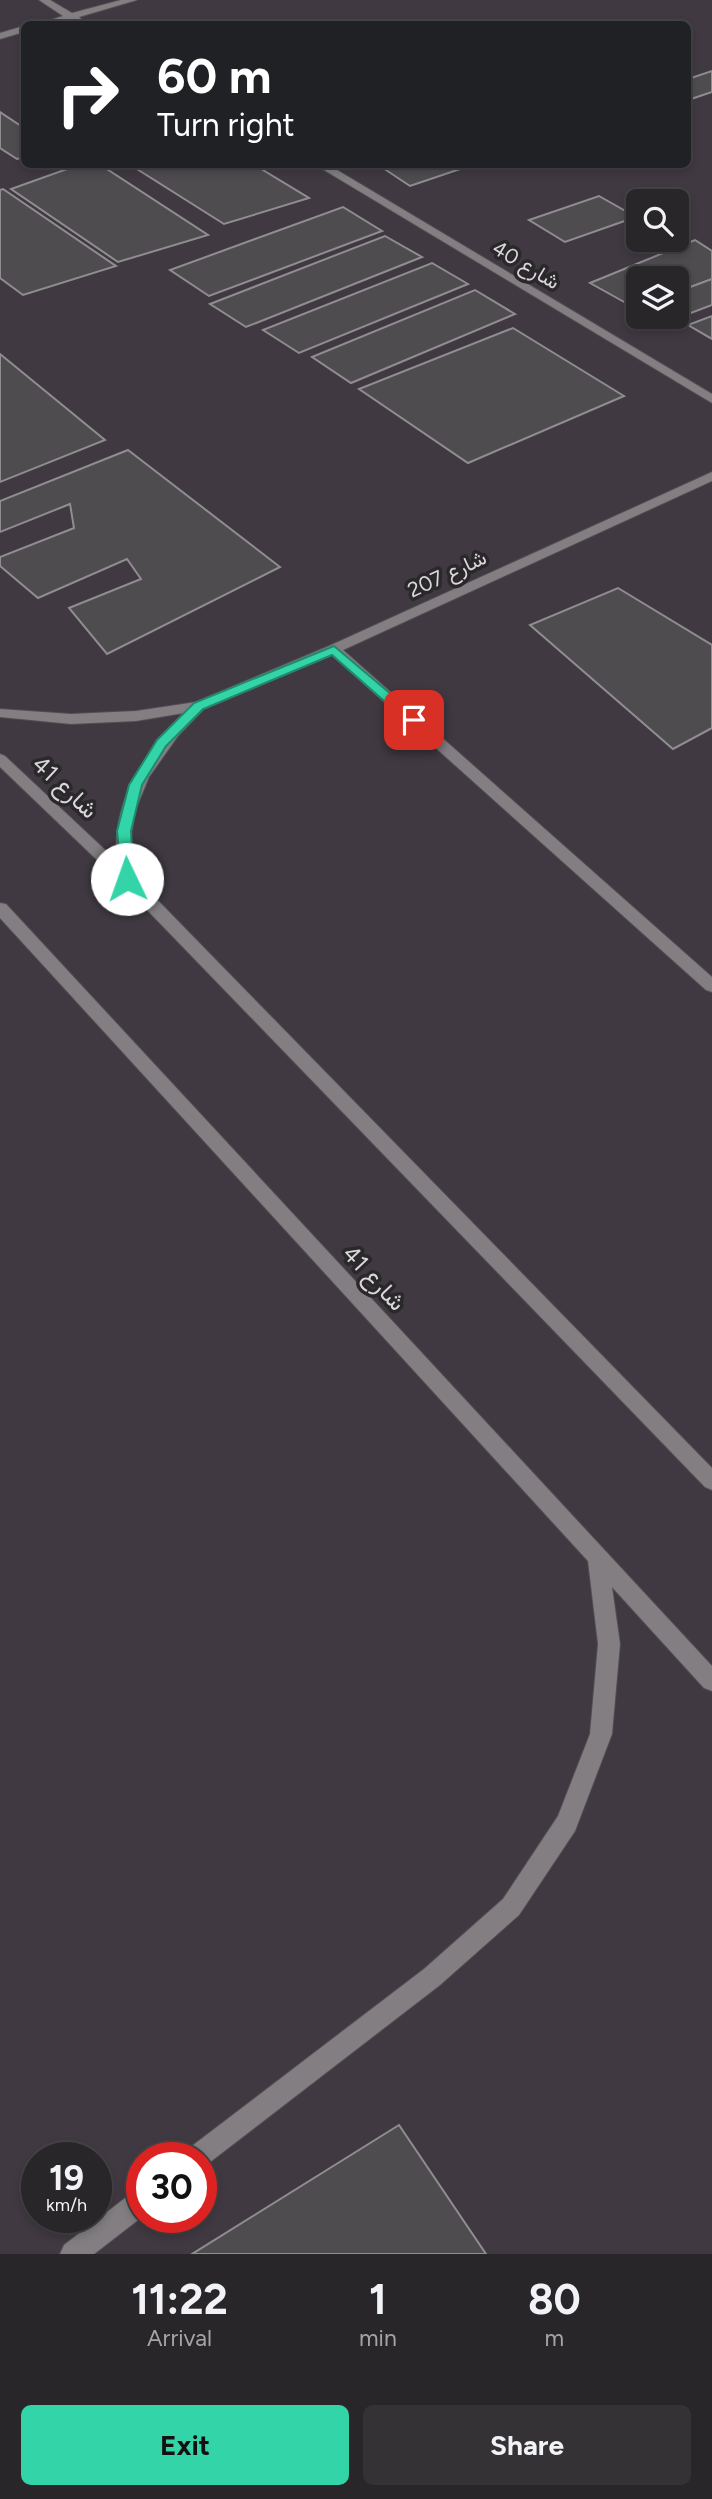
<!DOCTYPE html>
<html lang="en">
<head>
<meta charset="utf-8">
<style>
	:root { --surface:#282628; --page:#343234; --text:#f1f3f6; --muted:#a5a5a8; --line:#444345; --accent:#33d4a8 }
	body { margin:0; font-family:Figtree,Vazirmatn,sans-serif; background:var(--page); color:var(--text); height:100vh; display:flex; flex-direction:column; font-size:26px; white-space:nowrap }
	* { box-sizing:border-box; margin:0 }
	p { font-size:23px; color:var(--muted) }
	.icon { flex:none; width:38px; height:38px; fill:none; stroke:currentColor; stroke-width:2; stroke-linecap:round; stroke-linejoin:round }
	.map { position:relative; height:2254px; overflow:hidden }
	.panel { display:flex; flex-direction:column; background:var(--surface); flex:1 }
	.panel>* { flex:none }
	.top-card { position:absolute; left:21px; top:21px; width:670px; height:147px; border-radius:10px; box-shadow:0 4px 10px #0003,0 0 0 2px var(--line); background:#202124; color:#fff; overflow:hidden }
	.tools { position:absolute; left:626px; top:189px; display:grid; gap:14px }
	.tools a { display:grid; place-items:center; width:63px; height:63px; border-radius:10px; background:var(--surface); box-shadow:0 4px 10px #0003,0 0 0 2px var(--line); font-size:35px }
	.speed { position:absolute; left:21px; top:2142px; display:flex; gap:14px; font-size:35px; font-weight:700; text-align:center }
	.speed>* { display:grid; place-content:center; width:91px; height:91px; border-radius:50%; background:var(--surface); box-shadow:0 4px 10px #0003,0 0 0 2px var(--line); line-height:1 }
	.speed small { font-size:18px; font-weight:400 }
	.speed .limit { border:10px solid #d22; background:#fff; color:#111 }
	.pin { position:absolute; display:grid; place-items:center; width:60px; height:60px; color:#fff; margin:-30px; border-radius:14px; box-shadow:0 4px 10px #0006 }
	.me { position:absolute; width:77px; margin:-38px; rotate:357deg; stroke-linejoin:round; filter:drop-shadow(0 0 5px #0008) }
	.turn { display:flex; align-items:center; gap:24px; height:147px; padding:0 21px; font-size:32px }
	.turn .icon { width:91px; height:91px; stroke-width:2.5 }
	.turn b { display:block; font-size:49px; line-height:60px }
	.eta { display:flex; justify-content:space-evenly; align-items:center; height:119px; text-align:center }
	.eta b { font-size:42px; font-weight:700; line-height:49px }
	.button { display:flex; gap:14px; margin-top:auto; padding:14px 21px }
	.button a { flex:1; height:80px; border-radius:10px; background:var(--accent); color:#111; font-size:28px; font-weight:700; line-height:80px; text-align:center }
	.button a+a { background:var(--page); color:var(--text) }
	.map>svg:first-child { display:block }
</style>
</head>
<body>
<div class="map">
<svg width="712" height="2254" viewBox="0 0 712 2254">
	<rect width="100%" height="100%" fill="#353236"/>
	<path fill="#403942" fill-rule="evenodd" d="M0,0H712V2254H0ZM24,24H688V164H24ZM639,201H677V240H639ZM639,278H677V317H639ZM37,2158H96V2217H37ZM142,2158H201V2217H142Z"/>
	<g fill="#4f4c50" stroke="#908d91" stroke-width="2">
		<polygon points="712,71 712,92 688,100 688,79"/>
		<polygon points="0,112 24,128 24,157 17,159 0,148"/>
		<polygon points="81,164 99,164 208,235 118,262 11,189"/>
		<polygon points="129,164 253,164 309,198 224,224"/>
		<polygon points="377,164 471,164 472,165 410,186"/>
		<polygon points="3,189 116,266 23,295 0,278 0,190"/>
		<polygon points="599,196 636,217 565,242 529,220"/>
		<polygon points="343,207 382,231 209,296 170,270"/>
		<polygon points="385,236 422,257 246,327 210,304"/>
		<polygon points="695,240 712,251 712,279 677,292 677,278 639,278 639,307 635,308 590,283"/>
		<polygon points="432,263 468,284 299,353 263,330"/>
		<polygon points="712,279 712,305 683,316 677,314 677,292"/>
		<polygon points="475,290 515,314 351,383 312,357"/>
		<polygon points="712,316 712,339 688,325"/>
		<polygon points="513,328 624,396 468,463 359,389"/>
		<polygon points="0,354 105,440 0,482"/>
		<polygon points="128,450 280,567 107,654 69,608 141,579 127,559 38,598 0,566 0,557 74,528 70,504 0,532 0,501"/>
		<polygon points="618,588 712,645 712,728 673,749 530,625"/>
		<polygon points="399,2125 486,2254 192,2254"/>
	</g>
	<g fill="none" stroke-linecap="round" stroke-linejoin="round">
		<defs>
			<g id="minor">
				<polygon points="39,0 50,0 72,13 121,0 137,0 79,17 82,20 77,23 70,19 38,24 63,16"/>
				<polygon points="24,26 24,32 0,39 0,33"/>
				<polygon points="314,164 327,164 712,394 712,403"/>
				<path d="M712,472V481L343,650L712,977V992L706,990L332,655L204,709L178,736L149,777L135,811L131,836L135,877L712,1468V1490L705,1487L121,883L0,767V754L5,756L117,861C111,802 144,753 184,713L136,721L71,724L0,717V709L71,714L136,711L196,702L329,646Z"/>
				<polygon points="0,903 6,904 712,1666 712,1691 704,1688 612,1587 620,1644 612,1734 575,1831 519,1915 440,1985 201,2169 201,2158 185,2158 188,2149 424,1969 503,1899 558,1816 590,1734 598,1644 588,1561 0,918"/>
				<polygon points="142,2188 142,2217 94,2254 60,2254 64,2245 133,2192"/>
			</g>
		</defs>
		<use href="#minor" stroke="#514e52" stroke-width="2"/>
		<use href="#minor" fill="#827e82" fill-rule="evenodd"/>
	</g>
	<polygon fill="#33d4a8" stroke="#218a6d" stroke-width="2" points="334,646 418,717 418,723 409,723 332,655 203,709 166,746 142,785 131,831 134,879 127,884 122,883 117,831 129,785 157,740 194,703"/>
	<g text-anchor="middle" stroke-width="7" stroke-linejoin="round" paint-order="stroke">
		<g font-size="21" fill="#d9d7da" stroke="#2b282b">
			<text transform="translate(526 265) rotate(31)" y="7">شارع 40</text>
			<text transform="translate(447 574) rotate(-25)" y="7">شارع 207</text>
		</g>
		<g font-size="24" fill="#d9d7da" stroke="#2b282b">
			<text transform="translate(65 787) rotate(43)" y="8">شارع 41</text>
			<text transform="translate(374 1278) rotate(47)" y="8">شارع 41</text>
		</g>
	</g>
</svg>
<div class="tools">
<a><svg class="icon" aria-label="search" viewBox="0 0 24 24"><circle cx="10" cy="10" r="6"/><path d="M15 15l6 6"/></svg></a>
<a><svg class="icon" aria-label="layers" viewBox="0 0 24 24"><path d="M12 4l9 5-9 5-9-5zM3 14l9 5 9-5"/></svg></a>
</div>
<div class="speed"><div>19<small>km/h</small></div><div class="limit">30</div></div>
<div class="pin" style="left:414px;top:720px;background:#d93025"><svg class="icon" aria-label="arrive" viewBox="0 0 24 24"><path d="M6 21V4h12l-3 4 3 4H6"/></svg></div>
<svg class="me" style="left:127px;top:879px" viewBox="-20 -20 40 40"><circle r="19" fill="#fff"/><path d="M0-13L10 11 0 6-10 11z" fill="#33d4a8"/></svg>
<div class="top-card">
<div class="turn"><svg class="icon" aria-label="right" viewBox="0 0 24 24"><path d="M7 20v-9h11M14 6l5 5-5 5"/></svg><div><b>60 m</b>Turn right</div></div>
</div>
</div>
<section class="panel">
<div class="eta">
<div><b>11:22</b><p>Arrival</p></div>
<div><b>1</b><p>min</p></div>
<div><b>80</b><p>m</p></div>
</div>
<div class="button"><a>Exit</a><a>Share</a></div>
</section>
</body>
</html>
